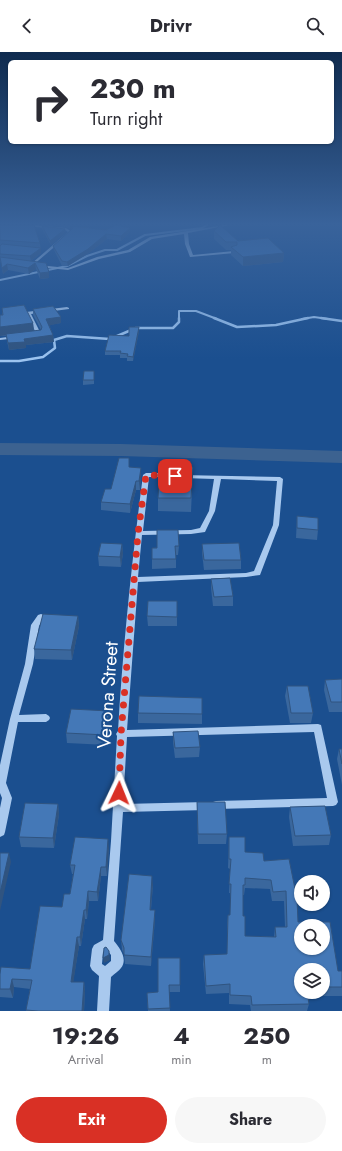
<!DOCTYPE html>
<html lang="en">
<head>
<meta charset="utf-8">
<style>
	:root { --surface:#fff; --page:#f7f7f7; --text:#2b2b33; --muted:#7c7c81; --accent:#d93025 }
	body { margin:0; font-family:Jost,sans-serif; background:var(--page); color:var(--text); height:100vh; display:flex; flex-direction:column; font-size:15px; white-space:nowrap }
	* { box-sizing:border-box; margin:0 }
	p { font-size:13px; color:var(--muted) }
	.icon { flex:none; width:22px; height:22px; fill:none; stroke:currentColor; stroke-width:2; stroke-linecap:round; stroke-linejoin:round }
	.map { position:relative; height:959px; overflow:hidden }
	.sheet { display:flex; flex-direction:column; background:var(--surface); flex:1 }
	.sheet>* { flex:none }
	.hud { position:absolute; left:8px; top:8px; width:326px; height:84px; border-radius:6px; box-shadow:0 1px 3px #0004; background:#fff; color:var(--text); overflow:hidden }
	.fabs { position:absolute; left:294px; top:823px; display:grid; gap:8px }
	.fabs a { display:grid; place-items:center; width:36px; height:36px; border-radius:50%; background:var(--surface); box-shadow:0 1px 3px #0004; font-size:20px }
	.pin { position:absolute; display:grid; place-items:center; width:34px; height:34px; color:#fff; margin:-17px; border-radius:8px; box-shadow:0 2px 6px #0006 }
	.me { position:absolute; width:44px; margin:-22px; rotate:2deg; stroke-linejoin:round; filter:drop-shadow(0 0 3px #0008) }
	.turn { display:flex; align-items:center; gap:14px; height:84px; padding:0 16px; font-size:18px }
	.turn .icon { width:52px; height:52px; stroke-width:2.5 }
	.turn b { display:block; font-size:28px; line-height:34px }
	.eta { display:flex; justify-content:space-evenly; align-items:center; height:68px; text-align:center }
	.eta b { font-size:24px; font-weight:700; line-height:28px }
	.primary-button { display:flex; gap:8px; margin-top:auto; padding:8px 16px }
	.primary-button a { flex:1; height:46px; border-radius:24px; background:var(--accent); color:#fff; font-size:16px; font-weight:700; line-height:46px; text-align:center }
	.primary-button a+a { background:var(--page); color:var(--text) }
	header { display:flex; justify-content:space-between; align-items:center; height:52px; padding:0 16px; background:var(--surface); font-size:18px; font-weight:700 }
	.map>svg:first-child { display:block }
</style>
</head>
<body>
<header><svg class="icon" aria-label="back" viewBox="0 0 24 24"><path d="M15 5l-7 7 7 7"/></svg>Drivr<svg class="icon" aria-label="search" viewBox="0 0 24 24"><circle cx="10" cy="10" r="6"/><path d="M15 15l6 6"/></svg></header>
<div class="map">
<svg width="342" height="959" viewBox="0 0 342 959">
	<rect width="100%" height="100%" fill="#1b4f8f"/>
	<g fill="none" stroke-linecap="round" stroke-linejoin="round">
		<g stroke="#9cc4f0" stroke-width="2">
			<polyline points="0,228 67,214 87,204 105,198 117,198 145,183 202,176 207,173"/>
			<polyline points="179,267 179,259 196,259 217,267"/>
			<polyline points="302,267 314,265 328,267"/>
		</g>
		<g stroke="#9cc4f0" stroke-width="2.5">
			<polyline points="214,266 237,275 276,273 308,266"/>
			<polyline points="321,266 342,269"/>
			<polyline points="0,309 19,309 43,305 55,296 54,288 67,284 110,287 136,276 173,276 179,270 179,266"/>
		</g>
		<polygon fill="#3c6290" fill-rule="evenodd" points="0,391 121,392 342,399 342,411 121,404 0,403"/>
		<g fill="#a9c9ee" fill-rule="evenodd">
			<polygon points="25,173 34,173 66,176 72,180 32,214 30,213 31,212 68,180 65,178 27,174"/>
			<polygon points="224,173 230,173 188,181 189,192 193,203 234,199 236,200 235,201 190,205 185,192 184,182 152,187 130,200 99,207 68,218 38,215 36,214 38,213 68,216 97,205 128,198 150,185"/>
			<polygon points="67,255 69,256 69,257 31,262 41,282 39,283 33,283 33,281 36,281 26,261 26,260"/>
			<polygon points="15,284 17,284 17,286 0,288 0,286"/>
			<path d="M146,421H169L172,423L169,425H149L143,479L191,478L200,476L209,459L214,427L183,426L180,424L181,423L280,425L283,427L279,473L260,523L246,525L138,530L127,678L318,672L321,673L338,750L336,753L333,754L216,757L213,756L211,753L213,750L216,749L327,746L314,680L127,685L123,752L206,750L209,751L211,754L209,757L206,758L123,760L114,889C120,896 128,907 121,916C119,919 114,922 111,925L109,959H97L99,924L92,918L90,914L92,897L94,893L103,888L111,789L117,684L116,682L118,679C123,593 132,508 143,423ZM221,427L277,429L273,473L254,519L246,521L138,525L142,483L191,482L205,480L215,459ZM107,898L111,903V909L105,914L102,912L103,900Z"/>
			<polygon points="41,562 44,563 45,565 39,574 33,612 19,663 46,662 49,664 50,666 49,668 46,670 18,670 6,731 12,746 5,780 4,783 0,785 0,756 2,746 0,741 0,713 10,667 25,612 31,573 38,563"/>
		</g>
	</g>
	<g fill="#3a679d" fill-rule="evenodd">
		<polygon points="0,173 40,191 41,201 31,209 49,220 49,226 40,227 36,217 29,222 8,218 3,222 0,207 0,194 1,193 0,193"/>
		<polygon points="56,173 75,173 73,174 106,178 130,176 130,180 121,189 107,187 89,201 68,214 62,214 54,198 53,194 72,177 72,175 70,177 66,175 57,174"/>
		<polygon points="42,174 66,180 51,193 42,177"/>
		<polygon points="214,179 238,189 284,201 283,210 243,214 231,203 231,198 226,198 214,187"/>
		<polygon points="2,256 33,271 34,279 41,278 33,263 33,257 61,271 49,273 53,283 54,290 26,293 26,296 9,298 6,284 0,284 2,263"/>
		<polygon points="139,279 133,309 127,309 127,306 120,306 120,303 105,303 105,299 129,284"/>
		<polygon points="94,319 94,332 83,333 83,328"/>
		<polygon points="129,415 141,424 140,438 136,438 130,461 101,458 101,450"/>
		<polygon points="193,415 191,460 158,459 158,446"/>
		<polygon points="297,464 318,478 317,488 296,486"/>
		<polygon points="122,492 123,501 121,515 99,514 98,504"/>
		<polygon points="202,492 241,508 241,517 204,518 202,501"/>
		<polygon points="179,494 178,503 176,503 176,516 152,517 152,496"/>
		<polygon points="211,527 233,544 233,554 213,554 211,536"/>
		<polygon points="177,549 177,574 148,574 147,564"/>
		<polygon points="78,564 79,574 72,608 35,607 34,597"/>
		<polygon points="342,627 342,660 329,660 324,638 325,628"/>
		<polygon points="287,634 313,661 311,671 290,671 285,644"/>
		<polygon points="109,659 110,669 107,693 67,691 66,681"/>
		<polygon points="138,661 202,662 202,672 138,671"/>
		<polygon points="173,680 200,695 199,705 175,706 173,690"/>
		<polygon points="339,697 342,697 342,733 337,707"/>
		<polygon points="197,750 227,782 226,792 198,792 197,760"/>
		<polygon points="58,752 59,762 54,796 21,795 19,785"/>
		<polygon points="290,755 331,783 329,793 293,794 289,765"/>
		<path d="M229,785L245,800L264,809L289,807L298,870L338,919H342V944H308L309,952L307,959H251L250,953L229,952V941L206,942L203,912L204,903L227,902V872L228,863H230V841H229L230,817L228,816ZM245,836L270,837L272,849H284L285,875H275L274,885L245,884L243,864V843H244ZM323,918V940H301Z"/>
		<polygon points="109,796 107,824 101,824 98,849 89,849 87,867 85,867 81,894 79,894 73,930 84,930 85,939 84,959 26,959 30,937 14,935 13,946 0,945 0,922 30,917 62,855 70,842 73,822 72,822 70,813"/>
		<polygon points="153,833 151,858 155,858 155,867 151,914 125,912 124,902 122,898 121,888"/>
		<polygon points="158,906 180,933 180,940 169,940 170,959 148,959 147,941 158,940"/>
	</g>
	<g fill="#305480">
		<polygon points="70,173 75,173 70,177"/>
		<polygon points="130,176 130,180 121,189 121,184"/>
		<polygon points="65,177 66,180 51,193 50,189"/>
		<polygon points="106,182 107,187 89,201 68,214 67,210"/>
		<polygon points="41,196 41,201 31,209 30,204"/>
		<polygon points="284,201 283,210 243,214 243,205"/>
		<polygon points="35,211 36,217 29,222 28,216"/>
		<polygon points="7,212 8,218 3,222 2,216"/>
		<polygon points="49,220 49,226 40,227 40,221"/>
		<polygon points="61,265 61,271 47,274 46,267"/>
		<polygon points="33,271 34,280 0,284 0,275"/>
		<polygon points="139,275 139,279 133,309 133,305"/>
		<polygon points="53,283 54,290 26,293 26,296 9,298 8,291 24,287"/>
		<polygon points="141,416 141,424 140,438 139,429"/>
		<polygon points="136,429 136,438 130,461 130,452"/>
		<polygon points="122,492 123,501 121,515 120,505"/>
		<polygon points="78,564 79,574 72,608 71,598"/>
		<polygon points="109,659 110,669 107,693 106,683"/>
		<polygon points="58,752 59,762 54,796 53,786"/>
		<polygon points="108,787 109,796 107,824 106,815"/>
		<polygon points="9,801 11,810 0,859 0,841"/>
		<polygon points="101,815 101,824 98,849 97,840"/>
		<polygon points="152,824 153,833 150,867 150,858"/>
		<polygon points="88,839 89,849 87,867 86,858"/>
		<polygon points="84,858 85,867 81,894 80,885"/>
		<polygon points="155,858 155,867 151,914 151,905"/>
		<polygon points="77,885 79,894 72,939 71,930"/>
		<polygon points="109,899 110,908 104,911 103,906"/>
		<polygon points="12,927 14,935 13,946 10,937"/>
		<polygon points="84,930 85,939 84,959 82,959"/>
	</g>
	<g fill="#4478b7" stroke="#305480" fill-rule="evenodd">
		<polygon points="0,173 34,173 40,191 0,188"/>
		<polygon points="116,173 130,176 121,184 106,182 88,197 67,210 62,209 53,194 73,176 72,174 106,178"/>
		<polygon points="220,173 238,189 268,186 284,201 243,205 231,195 237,193 237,190 226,190 214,179"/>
		<polygon points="42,174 65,177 50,189"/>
		<polygon points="2,192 41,196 30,204 0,202 0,194"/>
		<polygon points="0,205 46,211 49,220 40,221 35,211 28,216 7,212 2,216"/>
		<polygon points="24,253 33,271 0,275 0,263 3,263 2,256"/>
		<polygon points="53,254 61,265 46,267 53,283 24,287 25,290 8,291 6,282 41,278 42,275 33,257"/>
		<polygon points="129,275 139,275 133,305 127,304 128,302 120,301 121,299 105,299 109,283 129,284"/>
		<polygon points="84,319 94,319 94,328 83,328"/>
		<polygon points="119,406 129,406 129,415 141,416 139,429 136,429 130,452 101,450 105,437 111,437"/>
		<polygon points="160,414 193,415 191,446 158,446"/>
		<polygon points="297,464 318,466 318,478 297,476"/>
		<polygon points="157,478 178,478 179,494 175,494 176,507 152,507 152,496 157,496"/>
		<polygon points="101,491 122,492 120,505 98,504"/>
		<polygon points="239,491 241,508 204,508 202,492"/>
		<polygon points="230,526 233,544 214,545 211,527"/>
		<polygon points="148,549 177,549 177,565 147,564"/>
		<polygon points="43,562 78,564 71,598 34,597"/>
		<polygon points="342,627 342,650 331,650 325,628"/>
		<polygon points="287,634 308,634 313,661 291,661"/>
		<polygon points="139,644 202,646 202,662 138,661"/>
		<polygon points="71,657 109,659 106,683 66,681"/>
		<polygon points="198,679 200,695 175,696 173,680"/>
		<polygon points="339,697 342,697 342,712"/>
		<polygon points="197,750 225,750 227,782 198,782"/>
		<polygon points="25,751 58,752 53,786 19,785"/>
		<polygon points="325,754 331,783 295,784 290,755"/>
		<polygon points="75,785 108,787 106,815 101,815 97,840 88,839 86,858 84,858 80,885 77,885 71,930 84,930 82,959 38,959 26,958 32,928 12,927 10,937 0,937 0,922 1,915 30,917 40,854 62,855 64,842 70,842 75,813 70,813"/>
		<path d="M229,785H245V800L263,801L264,809L289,807L297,847L298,870H330L338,919H342V935H323V918H301V940H307L309,952L252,953L251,944L230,943V932L206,934L204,903L227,902L228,863H230L231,832H229L231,807H229ZM245,826L271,828L273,840L286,839L287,875H275L276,885L245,884V864H243V833H245ZM301,874H323V896H301Z"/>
		<polygon points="0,801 9,801 0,841"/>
		<polygon points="129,822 152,824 150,858 155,858 151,905 124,903 124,896 121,888"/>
		<polygon points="106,895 109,899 109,903 103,906 104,896"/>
		<polygon points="158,906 180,906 180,933 169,933 170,956 148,957 147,941 158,940"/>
	</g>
	<linearGradient id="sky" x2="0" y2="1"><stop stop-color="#0f2b4f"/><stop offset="0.56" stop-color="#39639b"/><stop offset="1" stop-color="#39639b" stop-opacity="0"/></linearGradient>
	<rect width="342" height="307" fill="url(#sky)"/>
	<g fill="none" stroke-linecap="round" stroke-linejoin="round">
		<polyline stroke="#d93025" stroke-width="7" stroke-dasharray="0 12.6" points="119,741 121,682 138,481 146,423 175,424"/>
	</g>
	<g text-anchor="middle" stroke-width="4" stroke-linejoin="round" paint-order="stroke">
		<g font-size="19" fill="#fff" stroke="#1b4f8f">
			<text transform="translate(107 643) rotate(-86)" y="7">Verona Street</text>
		</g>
	</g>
</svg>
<div class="fabs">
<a><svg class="icon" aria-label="sound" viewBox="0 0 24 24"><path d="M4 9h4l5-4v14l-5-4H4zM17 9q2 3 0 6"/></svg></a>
<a><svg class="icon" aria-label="search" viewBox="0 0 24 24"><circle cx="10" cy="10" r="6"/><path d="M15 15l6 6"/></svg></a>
<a><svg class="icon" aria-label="layers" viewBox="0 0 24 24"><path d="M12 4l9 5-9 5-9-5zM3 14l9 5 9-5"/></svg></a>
</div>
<div class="pin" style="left:175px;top:424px;background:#d93025"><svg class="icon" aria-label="arrive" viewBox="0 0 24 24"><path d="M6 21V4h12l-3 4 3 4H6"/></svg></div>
<svg class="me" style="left:119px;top:741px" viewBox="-20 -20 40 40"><path d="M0-17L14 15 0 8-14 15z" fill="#d93025" stroke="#fff" stroke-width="4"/></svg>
<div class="hud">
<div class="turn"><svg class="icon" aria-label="right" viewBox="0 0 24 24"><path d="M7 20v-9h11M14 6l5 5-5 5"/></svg><div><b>230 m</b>Turn right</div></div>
</div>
</div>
<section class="sheet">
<div class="eta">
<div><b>19:26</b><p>Arrival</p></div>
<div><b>4</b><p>min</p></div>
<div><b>250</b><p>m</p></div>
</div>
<div class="primary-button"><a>Exit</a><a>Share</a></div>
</section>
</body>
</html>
